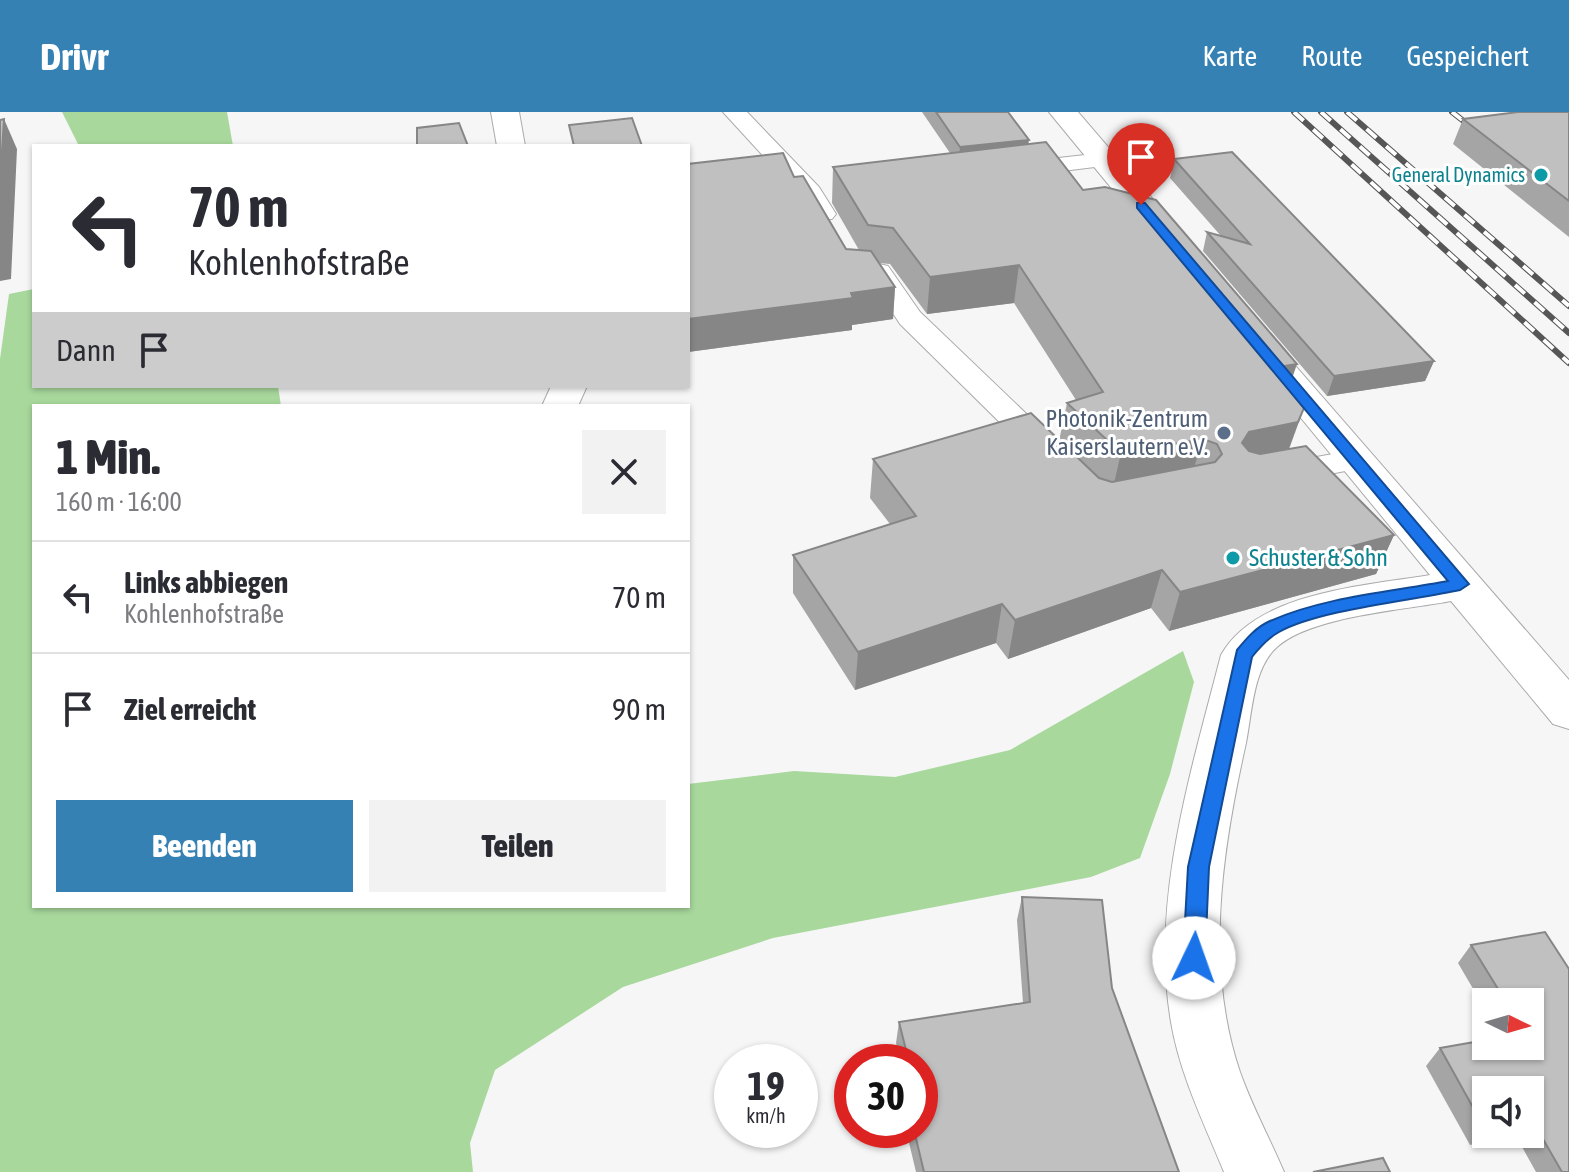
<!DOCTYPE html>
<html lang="de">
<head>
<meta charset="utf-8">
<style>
	:root { --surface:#fff; --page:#f2f2f3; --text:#2b2b33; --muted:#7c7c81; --line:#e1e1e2; --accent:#3581b4 }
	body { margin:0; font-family:"Asap Condensed",sans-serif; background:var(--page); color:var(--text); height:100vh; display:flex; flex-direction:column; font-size:30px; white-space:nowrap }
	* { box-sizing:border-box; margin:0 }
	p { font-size:26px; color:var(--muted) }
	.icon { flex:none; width:44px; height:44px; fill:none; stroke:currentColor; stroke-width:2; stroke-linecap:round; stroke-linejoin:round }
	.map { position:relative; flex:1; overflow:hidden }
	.side { position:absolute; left:32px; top:292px; width:658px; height:504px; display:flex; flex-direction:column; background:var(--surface); border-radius:0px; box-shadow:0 2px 6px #0004 }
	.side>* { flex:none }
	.guide { position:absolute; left:32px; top:32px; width:658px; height:244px; border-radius:0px; box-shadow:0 2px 6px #0004; background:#fff; color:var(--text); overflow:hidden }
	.needle { width:52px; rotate:95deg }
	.controls { position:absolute; left:1472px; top:876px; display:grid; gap:16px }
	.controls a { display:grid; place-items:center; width:72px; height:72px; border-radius:0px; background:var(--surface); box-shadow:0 2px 6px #0004; font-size:40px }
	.speed { position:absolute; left:714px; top:932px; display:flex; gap:16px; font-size:40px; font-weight:700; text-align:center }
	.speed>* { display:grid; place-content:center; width:104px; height:104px; border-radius:50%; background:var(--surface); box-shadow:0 2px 6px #0004; line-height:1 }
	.speed small { font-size:20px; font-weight:400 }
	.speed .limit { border:12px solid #d22; background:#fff; color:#111 }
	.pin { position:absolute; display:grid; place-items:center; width:68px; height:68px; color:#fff; margin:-82px -34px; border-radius:50% 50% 50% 0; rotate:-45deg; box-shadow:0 0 8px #0007 }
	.pin .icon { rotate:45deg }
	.me { position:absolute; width:88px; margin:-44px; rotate:3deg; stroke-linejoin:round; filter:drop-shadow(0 0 6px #0008) }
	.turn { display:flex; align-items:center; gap:28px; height:168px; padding:0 24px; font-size:36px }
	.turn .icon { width:104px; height:104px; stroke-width:2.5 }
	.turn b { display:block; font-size:56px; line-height:68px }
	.then { display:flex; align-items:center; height:76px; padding:0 24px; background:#0003; gap:16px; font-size:30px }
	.round { display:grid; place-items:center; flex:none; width:84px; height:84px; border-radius:0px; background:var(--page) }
	.head { display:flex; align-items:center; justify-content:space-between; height:136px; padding:0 24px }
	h1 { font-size:48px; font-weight:800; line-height:60px }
	.action { display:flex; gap:16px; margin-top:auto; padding:16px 24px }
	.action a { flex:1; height:92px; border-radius:0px; background:var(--accent); color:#fff; font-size:32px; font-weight:800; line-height:92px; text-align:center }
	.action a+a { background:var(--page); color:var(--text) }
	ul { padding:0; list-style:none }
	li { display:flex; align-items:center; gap:24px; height:112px; padding:0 24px; border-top:2px solid var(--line) }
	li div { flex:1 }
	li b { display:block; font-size:30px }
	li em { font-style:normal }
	header { display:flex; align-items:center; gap:48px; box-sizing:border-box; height:112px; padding:0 40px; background:var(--accent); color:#fff }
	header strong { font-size:38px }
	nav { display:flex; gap:44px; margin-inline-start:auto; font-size:28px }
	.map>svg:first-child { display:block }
</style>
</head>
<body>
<header>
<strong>Drivr</strong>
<nav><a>Karte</a><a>Route</a><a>Gespeichert</a></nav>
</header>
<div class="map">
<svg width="1569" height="1060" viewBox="0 0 1569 1060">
	<rect width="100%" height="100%" fill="#f6f6f7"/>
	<g fill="#a8d89c">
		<polygon points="62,0 227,0 233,34 79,34"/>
		<polygon points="34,177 34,274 278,274 281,294 34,294 34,794 688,794 688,672 794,659 895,665 1010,638 1183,539 1194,570 1170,662 1140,746 1091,765 773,826 623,875 495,958 470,1031 473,1060 0,1060 0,247 9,182"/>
	</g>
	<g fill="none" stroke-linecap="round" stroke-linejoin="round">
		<defs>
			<g id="lane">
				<polygon points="723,0 747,0 819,75 836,102 832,107 814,107 800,84"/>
				<polygon points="1103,41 1111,43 1115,48 1111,53 1013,65 1004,63 1001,58 1004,53 1013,51"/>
				<polygon points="879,152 888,154 920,200 1060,334 1065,341 1060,348 1049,351 1038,348 900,212 871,168 851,167 847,161 851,155"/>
				<polygon points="1355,338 1366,341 1371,348 1366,355 1278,372 1267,369 1262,362 1267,355 1278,352"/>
			</g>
			<g id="street">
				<polygon points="491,0 519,0 525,34 497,34"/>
				<polygon points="1049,0 1078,0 1181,120 1186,127 1181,134 1170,136 1159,134"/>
				<path d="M1253,216L1265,219L1569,568V617L1553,612L1451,489C1405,498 1311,504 1277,535C1253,556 1252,601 1246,631C1222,738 1204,854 1240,960C1252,994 1270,1027 1284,1060H1224C1204,1011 1180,963 1171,910C1150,789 1191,660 1221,543C1256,480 1365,474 1430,463L1241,233L1236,226L1241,219Z"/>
				<polygon points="551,274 587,274 578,294 542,294"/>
			</g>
		</defs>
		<use href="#lane" stroke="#aaabac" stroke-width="2"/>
		<use href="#street" stroke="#aaabac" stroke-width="2"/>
		<use href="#lane" fill="#fff" fill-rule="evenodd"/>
		<use href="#street" fill="#fff" fill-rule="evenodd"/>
		<defs>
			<g id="rail">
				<polyline points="1294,0 1569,251"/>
				<polyline points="1321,0 1569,221"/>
				<polyline points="1347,0 1569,194"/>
				<polyline points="1452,0 1480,22"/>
			</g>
		</defs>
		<use href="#rail" stroke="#565657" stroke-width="6"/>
		<use href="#rail" stroke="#fff" stroke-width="4" stroke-dasharray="13" stroke-linecap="butt"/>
	</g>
	<g fill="#a6a5a5" fill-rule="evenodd">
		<polygon points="922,0 1008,0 1028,32 1083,78 1288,277 1289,337 1394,423 1376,462 1169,519 1151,496 1008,547 996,531 855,578 793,481 793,443 890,412 870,386 873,347 1059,329 1067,291 1076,288 1014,191 927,202 890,152 879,151 895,175 893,207 852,213 852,218 688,240 688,52 794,65 846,137 859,138 832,91 833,55 950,41"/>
		<polygon points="1569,0 1569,125 1453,32 1463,7"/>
		<polygon points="1174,47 1434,249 1425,269 1327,284 1203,139 1207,120 1221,124 1170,66"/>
		<polygon points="1022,785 1112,876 1179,1060 916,1060 906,1018 920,1018 920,950 901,950 896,931 899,910 1023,891 1017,808"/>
		<path d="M1545,820L1569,1060H1536L1516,1024L1470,1033L1426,954L1440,936L1530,934V890H1486V899L1458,851L1471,833ZM1486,978H1530V1022H1486Z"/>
	</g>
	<g fill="#878686">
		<polygon points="4,7 17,37 11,167 0,169 0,70"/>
		<polygon points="1029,28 1026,46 958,54 960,35"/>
		<polygon points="1019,153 1014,191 927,202 930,165"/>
		<polygon points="895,175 893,207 852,213 852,218 688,240 688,207"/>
		<polygon points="1434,249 1425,269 1327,284 1334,264"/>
		<polygon points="1297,252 1284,290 1271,256"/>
		<polygon points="1304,296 1285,348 1236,358 1242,331 1249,320"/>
		<polygon points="1203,327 1191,365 1112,380 1121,341"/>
		<polygon points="1394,423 1376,462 1169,519 1180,480"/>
		<polygon points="1162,458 1151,496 1008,547 1015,508"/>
		<polygon points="1002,492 996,531 855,578 858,540"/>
	</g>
	<g fill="#c1c0c0" stroke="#878686" stroke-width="2">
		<polygon points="936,0 1008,0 1029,28 960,35"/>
		<polygon points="1518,0 1569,0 1569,89 1463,7"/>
		<polygon points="632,6 642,34 574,34 569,13"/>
		<polygon points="4,7 0,70 0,8"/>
		<polygon points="459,11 468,34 417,34 417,16"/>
		<polygon points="1046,30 1083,78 1105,75 1156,88 1297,252 1271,256 1304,296 1298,310 1249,320 1242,331 1249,339 1260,342 1306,334 1394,423 1180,480 1162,458 1015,508 1002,492 858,540 793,443 916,404 873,347 1031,301 1099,366 1112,370 1215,350 1222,342 1217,332 1203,327 1121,341 1067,291 1103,280 1019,153 930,165 893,116 868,113 833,55"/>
		<polygon points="1232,40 1434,249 1334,264 1207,120 1250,132 1174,47"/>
		<polygon points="783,41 794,65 803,64 846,137 871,139 895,175 851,181 853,186 688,207 688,52"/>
		<polygon points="1022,785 1102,788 1112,876 1179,1060 924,1060 914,1018 920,1018 920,950 909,950 899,910 1030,890"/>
		<polygon points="1545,820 1569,857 1569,1060 1562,1060 1532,1008 1530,1008 1530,978 1486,978 1486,1016 1485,1017 1440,936 1486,928 1486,934 1530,934 1530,890 1506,890 1471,833"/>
		<polygon points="1383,1046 1390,1060 1313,1060"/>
	</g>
	<path fill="#1a73e8" stroke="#114b97" stroke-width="2" d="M1137,91H1145L1469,472L1460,478C1414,488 1318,498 1279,520C1268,526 1260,535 1252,545L1209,755L1205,846L1202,853L1194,856L1186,853L1183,846L1188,755L1237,538C1246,527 1256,515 1270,509C1324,485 1390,480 1448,469L1137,96Z"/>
	<g fill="#0f9aa8" stroke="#fff" stroke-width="3">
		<circle cx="1541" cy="63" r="8"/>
		<circle cx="1233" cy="446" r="8"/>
	</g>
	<circle fill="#5c6f8a" stroke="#fff" stroke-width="3" cx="1224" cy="321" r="8"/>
	<g text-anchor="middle" stroke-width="6" stroke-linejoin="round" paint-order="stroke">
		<g font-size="20" fill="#0d838f" stroke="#fff" text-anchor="end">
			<text x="1525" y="70">General Dynamics</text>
		</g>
		<g font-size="24" fill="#4e5e75" stroke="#fff" text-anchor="end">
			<text x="1208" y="315">Photonik-Zentrum<tspan x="1208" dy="28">Kaiserslautern e.V.</tspan></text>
		</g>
		<g font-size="24" fill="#0d838f" stroke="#fff" text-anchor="start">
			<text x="1249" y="454">Schuster &amp; Sohn</text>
		</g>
	</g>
</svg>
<div class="controls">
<a><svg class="needle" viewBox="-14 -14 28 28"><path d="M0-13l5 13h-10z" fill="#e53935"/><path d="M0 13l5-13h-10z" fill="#7c7c81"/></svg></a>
<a><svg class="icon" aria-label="sound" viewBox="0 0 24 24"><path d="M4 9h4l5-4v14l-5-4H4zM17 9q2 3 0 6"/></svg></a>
</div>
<div class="speed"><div>19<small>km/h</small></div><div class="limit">30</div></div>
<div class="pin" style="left:1141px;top:93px;background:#d93025"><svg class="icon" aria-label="arrive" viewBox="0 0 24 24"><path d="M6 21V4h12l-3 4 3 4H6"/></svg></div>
<svg class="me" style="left:1194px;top:846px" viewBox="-20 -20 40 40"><circle r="19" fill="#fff"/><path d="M0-13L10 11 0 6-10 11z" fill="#1a73e8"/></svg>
<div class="guide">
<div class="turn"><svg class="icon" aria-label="left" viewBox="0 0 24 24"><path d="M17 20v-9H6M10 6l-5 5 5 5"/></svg><div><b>70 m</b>Kohlenhofstraße</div></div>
<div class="then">Dann<svg class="icon" aria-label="arrive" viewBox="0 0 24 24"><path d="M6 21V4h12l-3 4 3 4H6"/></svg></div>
</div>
<section class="side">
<div class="head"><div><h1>1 Min.</h1><p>160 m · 16:00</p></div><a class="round"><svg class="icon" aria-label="close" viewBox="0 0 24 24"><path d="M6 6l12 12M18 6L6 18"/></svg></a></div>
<ul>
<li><svg class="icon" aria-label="left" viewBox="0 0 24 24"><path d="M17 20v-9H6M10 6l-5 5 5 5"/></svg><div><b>Links abbiegen</b><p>Kohlenhofstraße</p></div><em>70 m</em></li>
<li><svg class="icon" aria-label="arrive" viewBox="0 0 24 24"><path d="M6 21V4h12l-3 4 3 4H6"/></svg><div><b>Ziel erreicht</b></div><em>90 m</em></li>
</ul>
<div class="action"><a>Beenden</a><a>Teilen</a></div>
</section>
</div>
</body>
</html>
